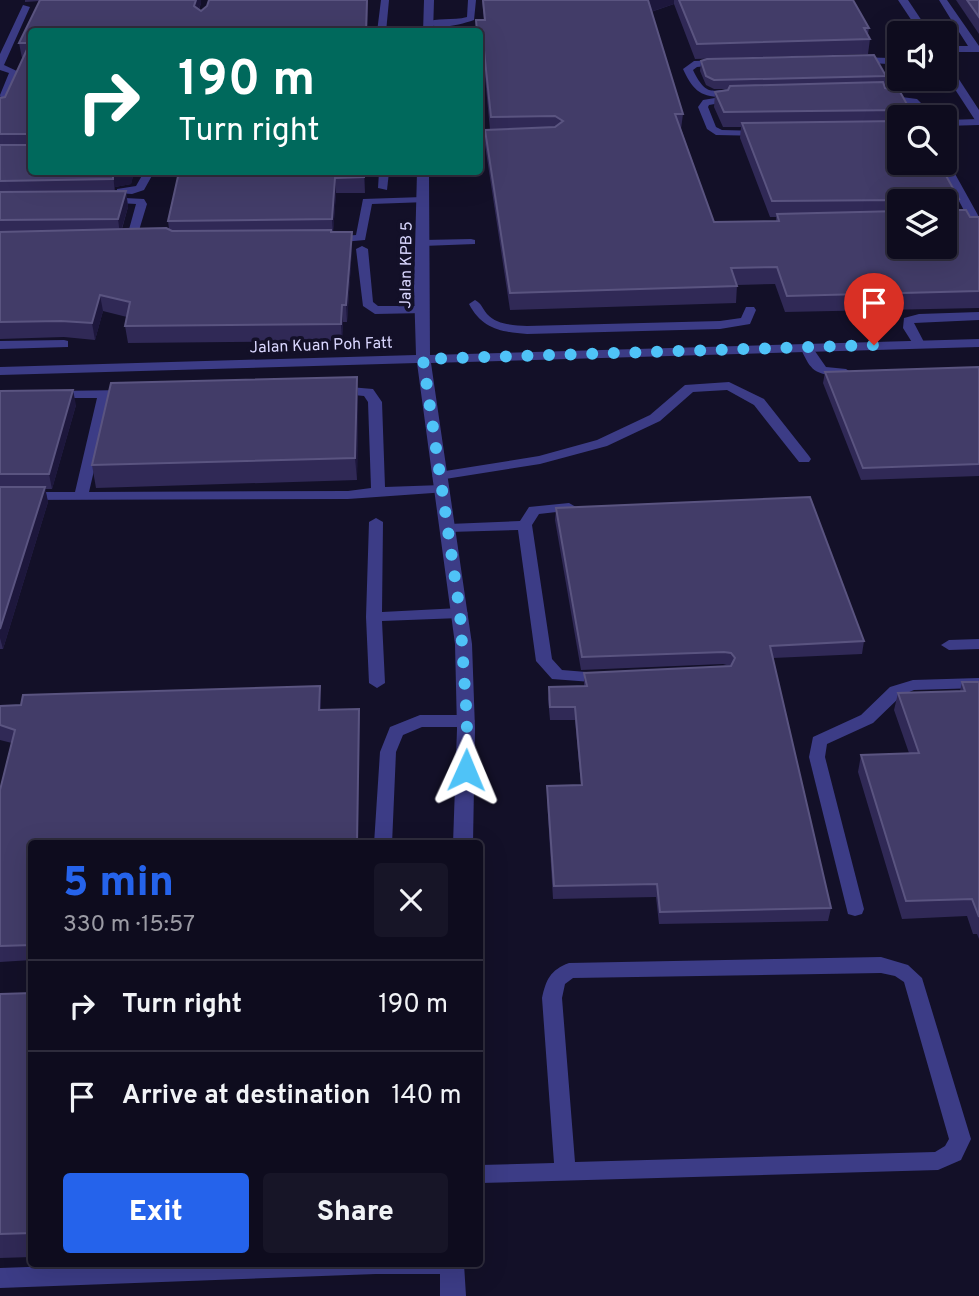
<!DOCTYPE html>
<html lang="en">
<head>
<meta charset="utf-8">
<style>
	:root { --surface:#0e0c1e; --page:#171527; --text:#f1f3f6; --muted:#9b9ba4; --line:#2e2c3c; --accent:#2563eb }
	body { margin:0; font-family:Overpass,sans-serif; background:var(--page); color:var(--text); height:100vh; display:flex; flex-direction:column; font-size:26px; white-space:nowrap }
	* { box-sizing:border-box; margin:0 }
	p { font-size:23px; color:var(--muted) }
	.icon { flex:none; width:38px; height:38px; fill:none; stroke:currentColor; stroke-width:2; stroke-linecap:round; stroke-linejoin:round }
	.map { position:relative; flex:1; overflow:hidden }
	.details { position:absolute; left:28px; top:840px; width:455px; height:427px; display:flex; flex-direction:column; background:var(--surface); border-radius:7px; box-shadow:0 7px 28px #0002,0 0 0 2px var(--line) }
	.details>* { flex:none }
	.guide { position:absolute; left:28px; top:28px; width:455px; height:147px; border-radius:7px; box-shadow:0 7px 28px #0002,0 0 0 2px var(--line); background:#00695c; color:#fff; overflow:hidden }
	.buttons { position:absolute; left:887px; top:21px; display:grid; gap:14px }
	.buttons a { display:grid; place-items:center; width:70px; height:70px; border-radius:7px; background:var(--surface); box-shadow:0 7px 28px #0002,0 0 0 2px var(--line); font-size:35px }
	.pin { position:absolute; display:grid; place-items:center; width:60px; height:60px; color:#fff; margin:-72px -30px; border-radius:50% 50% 50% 0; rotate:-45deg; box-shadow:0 0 7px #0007 }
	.pin .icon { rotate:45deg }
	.me { position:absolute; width:77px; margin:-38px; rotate:1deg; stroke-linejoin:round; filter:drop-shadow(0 0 5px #0008) }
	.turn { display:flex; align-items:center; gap:24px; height:147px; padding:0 35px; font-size:32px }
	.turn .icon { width:91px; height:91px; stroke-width:2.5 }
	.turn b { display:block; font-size:49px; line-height:60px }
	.round { display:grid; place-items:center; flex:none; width:74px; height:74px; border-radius:7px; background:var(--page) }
	.summary { display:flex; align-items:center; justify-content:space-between; height:119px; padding:0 35px }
	h1 { font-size:42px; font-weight:800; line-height:52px; color:var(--accent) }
	.cta { display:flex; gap:14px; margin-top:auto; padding:14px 35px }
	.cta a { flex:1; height:80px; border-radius:7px; background:var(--accent); color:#fff; font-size:28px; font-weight:800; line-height:80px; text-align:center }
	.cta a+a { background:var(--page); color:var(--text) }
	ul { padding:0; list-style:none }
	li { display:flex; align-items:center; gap:21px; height:91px; padding:0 35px; border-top:2px solid var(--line) }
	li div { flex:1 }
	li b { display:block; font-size:26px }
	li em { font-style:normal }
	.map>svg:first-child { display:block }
</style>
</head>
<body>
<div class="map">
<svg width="979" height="1296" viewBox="0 0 979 1296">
	<rect width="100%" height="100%" fill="#131028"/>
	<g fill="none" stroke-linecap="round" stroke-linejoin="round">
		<g fill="#3c3c86" fill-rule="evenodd">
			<polygon points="381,0 389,0 386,32 377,32"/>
			<path d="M468,0H476L474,20C460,25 438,30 425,23C436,17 453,21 467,17Z"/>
			<polygon points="939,0 947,0 979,46 979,52 945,52 945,46 968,46 959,32 920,32 918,30 923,27 955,26"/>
			<polygon points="23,5 30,7 4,65 19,72 7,102 2,105 0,95 9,73 0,70 0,54"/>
			<polygon points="856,57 890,58 900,63 900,71 888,64 853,62 853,58"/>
			<path d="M725,60V64L697,67L693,70C710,106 718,81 739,94L724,97L728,100L726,102L709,105L708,107L716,127L722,130L761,131L766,134L765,136L716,135L707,129L698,107L703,100L721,97C699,97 692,88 683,69L694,61Z"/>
			<path d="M908,80H955L960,83L955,86H911L904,91L876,94L871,91C881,85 896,87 908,80Z"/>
			<polygon points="886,95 917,99 935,117 925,117 911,104 883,100 883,96"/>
			<polygon points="979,119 979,125 945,126 945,120"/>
			<polygon points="945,160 949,163 979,217 979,222 969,220 939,163 945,163"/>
			<polygon points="144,172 154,172 144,190 132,194 117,193 117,189 136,186"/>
			<polygon points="379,172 389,172 387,190 378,188"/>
			<polygon points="106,197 144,199 147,204 137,237 121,243 115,240 128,233 136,204 102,202 101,200"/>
			<polygon points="423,197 427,198 427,202 372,204 365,240 331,243 325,240 331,237 356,235 363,199"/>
			<polygon points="471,239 475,240 475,244 423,246 417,243 423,240"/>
			<polygon points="362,246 368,249 373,302 378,306 421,306 425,307 425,313 375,314 363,306 356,249"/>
			<path d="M475,300C482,304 482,308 487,314C497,325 513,325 527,326L720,321L741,318L746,307H754L756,310L750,324L720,329L527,334C501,332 482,329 469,304Z"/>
			<polygon points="979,312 979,320 914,323 925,344 919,348 915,347 903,328 904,318 919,314"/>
			<polygon points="64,340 68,341 68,347 0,349 0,341"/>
			<path d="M806,343L810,344L826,367L846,369L852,373C847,377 844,377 837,376C812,374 810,368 800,347Z"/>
			<polygon points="729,382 764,399 809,456 811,459 809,462 799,462 754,405 727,390 693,392 660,421 607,446 540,464 439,480 432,476 439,472 539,456 597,440 650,415 685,385"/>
			<polygon points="338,386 373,389 382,402 385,487 442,485 447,486 449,489 447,492 348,499 0,500 0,492 75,492 97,398 50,398 50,392 55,391 127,390 133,394 127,398 111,398 89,492 348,491 371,488 368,402 364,396 333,393 333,387"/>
			<polygon points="569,503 576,507 574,510 539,514 532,525 552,659 562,670 611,674 613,678 611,682 605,683 552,679 536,661 518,530 449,532 442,528 449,524 520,521 529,507"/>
			<polygon points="376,518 383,522 382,612 460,608 468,613 460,618 382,621 385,683 377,688 369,683 366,617 369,522"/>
			<polygon points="979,639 979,649 949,650 941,645 949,640"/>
			<polygon points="979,678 979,688 914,690 902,695 873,723 827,744 825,757 864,909 862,914 855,916 848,914 809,757 813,737 861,715 890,687 913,680"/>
			<polygon points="420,715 467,715 475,721 467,727 422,727 403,735 396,752 392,844 374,844 380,752 390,727"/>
			<path d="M881,957L908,965L922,978L971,1139L961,1160L938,1170L480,1183V1165L554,1163L542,998C546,980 550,970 569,963ZM881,973L895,976L904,982L949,1139L945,1146L935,1152L575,1162L562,998L565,984L573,978Z"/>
			<polygon points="111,1264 463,1264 460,1271 452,1274 376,1274 0,1288 0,1268"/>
		</g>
		<g fill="#3c3c86" fill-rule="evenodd">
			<polygon points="424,0 434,0 433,32 423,32"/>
			<polygon points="898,0 908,0 930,33 920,33"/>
			<polygon points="945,63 949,64 979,110 979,121 975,120 945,74"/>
			<polygon points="417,172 429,172 430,355 979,339 979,347 431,363 472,644 475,729 473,844 453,844 457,729 455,644 417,363 0,375 0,367 416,355 414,288"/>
			<polygon points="440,1264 464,1264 466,1296 440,1296"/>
		</g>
	</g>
	<g fill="#302956" fill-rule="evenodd">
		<polygon points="25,0 201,0 201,3 199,10 201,11 368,0 367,32 32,32 32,172 134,172 131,184 115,187 115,191 126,191 128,207 122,229 169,229 168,221 179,172 365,172 365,193 336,193 333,232 352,232 352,248 347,322 343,322 342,341 128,343 125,326 127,317 103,311 95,340 64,337 0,339 0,98 5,97 24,58 22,58 19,43 40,1 25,2"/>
		<path d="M482,0H853L869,28L868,34L870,39L868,54L695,59L674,4L651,12L683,114L681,129L714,222L776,221V217H770L740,138L741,127H723L714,107L715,92L728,89H714L706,85L700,71L701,61L886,76L885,86H884L885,88L914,117H900V163L959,199L957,210L970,217H979V308L785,312L775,284L737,285L736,303L510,310L485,145V130H490L483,55H480V32H476V20H484ZM900,201H945L900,247Z"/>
		<polygon points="956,0 979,0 979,34"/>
		<polygon points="979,367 979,476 861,480 823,383 825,372"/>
		<polygon points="0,391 76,405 52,489 45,489 48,502 3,649 0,649"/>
		<polygon points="358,399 357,480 96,488 92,465"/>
		<polygon points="556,508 864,641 862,654 773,658 831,908 828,921 659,924 656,897 553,899 547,799 547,786 581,785 575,720 550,720 548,699 549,687 584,686 584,673 730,666 723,664 581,670 555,520"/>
		<polygon points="962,682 979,682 979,939 977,934 973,934 967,916 902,919 858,772 861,755 909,753 894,710 898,693 960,691"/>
		<polygon points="321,702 321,710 359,709 360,724 32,844 32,960 0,962 0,790 12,743 0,740 0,706"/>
		<polygon points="32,993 32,1257 0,1258 0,994"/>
	</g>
	<g fill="#1d173c">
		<polygon points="196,0 201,0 201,3 195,20 194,6"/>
		<polygon points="367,0 368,0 367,32 366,32"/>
		<polygon points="648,0 674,0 674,4 647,13"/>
		<polygon points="113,172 134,172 131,184 115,187 115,195"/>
		<polygon points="364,172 365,172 365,193 364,177"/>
		<polygon points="335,178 336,193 333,234 332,219"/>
		<polygon points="126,191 128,207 120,234 118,219"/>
		<polygon points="959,199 956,215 945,216 946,200"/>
		<polygon points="352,232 352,248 347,322 346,305"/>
		<polygon points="100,295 103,311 95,340 92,323"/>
		<polygon points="342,305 343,322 342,341 341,324"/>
		<polygon points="357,377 358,399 357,480 355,458"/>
		<polygon points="73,390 76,405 52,489 49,474"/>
		<polygon points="45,487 48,502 3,649 0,638 0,629"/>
		<polygon points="320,686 321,702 320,725 319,710"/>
		<polygon points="359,709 360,724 358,844 357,844"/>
	</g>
	<g fill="#423c68" stroke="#5a5480" stroke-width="2">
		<polygon points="40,0 196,0 194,6 201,11 207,6 209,0 367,0 366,32 32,32 32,136 29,134 0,134 0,98 5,97 30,43 19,43"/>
		<polygon points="483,0 648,0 683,114 675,114 714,222 779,221 777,214 900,211 900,247 945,247 945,201 903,200 772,201 742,123 900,121 900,163 939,163 959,199 946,200 946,210 966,210 970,217 979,217 979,291 787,296 777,267 731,268 737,286 510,293 485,130 555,127 563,121 555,116 491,117 483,41 480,41 480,32 477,32 476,20 485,20"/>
		<polygon points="679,0 853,0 869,28 864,28 870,39 697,44"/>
		<polygon points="967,0 979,0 979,17"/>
		<polygon points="874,55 886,76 714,80 706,76 701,61 707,59"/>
		<polygon points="883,82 885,88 899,90 914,117 905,117 904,110 724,112 715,92 728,90 730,86"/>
		<polygon points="32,138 32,172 114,172 113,172 113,179 0,181 0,145 29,145"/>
		<polygon points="179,172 364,172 364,177 335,178 332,219 168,221"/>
		<polygon points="126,191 118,219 0,220 0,192"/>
		<polygon points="166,228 172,231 331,230 331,232 352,232 346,305 342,305 341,324 125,326 130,302 100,295 92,323 61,321 0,322 0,232"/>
		<polygon points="979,367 979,464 863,468 825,372"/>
		<polygon points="357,377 355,458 92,465 111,383"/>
		<polygon points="73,390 49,474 0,474 0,391"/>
		<polygon points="0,487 45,487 0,629"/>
		<polygon points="810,497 864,641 770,646 831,908 660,912 657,884 554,886 547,786 582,785 575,707 550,707 549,687 587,686 584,673 731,666 735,658 731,653 724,652 582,657 556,508"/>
		<polygon points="962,682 979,682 979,917 972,899 906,901 861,755 919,753 898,693 965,691"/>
		<polygon points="320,686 319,710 359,709 357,844 32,844 32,945 0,946 0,790 15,730 0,725 0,706 21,705 23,695"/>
		<polygon points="32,993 32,1233 0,1234 0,994"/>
	</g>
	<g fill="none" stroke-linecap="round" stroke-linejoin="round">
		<polyline stroke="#4fc3f7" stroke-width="12" stroke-dasharray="0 21.6" points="466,770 467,721 460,613 423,359 874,345"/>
	</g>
	<g text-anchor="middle" stroke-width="7" stroke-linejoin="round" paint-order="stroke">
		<g font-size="16" fill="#dad7ff" stroke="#131028">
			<text transform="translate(405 265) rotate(-89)" y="6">Jalan KPB 5</text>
			<text transform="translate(321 344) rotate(-2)" y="6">Jalan Kuan Poh Fatt</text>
		</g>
	</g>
</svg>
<div class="buttons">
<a><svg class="icon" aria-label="sound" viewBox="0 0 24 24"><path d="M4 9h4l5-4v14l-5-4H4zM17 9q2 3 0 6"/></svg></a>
<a><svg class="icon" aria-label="search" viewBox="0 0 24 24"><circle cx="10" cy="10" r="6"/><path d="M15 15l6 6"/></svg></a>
<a><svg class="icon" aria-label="layers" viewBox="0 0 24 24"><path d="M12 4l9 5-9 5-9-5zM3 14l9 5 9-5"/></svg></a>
</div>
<div class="pin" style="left:874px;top:345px;background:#d93025"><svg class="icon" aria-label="arrive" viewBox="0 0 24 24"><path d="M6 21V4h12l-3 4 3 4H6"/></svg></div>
<svg class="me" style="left:466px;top:770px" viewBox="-20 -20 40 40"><path d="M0-17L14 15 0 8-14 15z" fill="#4fc3f7" stroke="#fff" stroke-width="4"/></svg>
<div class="guide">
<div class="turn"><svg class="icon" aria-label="right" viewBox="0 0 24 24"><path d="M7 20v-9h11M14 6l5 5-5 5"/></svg><div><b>190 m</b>Turn right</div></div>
</div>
<section class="details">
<div class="summary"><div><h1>5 min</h1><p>330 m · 15:57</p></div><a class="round"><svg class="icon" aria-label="close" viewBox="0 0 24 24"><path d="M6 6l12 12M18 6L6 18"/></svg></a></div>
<ul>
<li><svg class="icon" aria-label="right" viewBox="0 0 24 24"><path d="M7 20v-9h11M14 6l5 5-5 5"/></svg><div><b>Turn right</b></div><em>190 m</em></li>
<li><svg class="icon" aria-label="arrive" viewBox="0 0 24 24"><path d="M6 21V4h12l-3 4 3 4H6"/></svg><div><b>Arrive at destination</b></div><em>140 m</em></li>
</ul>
<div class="cta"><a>Exit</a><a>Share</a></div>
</section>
</div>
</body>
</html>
